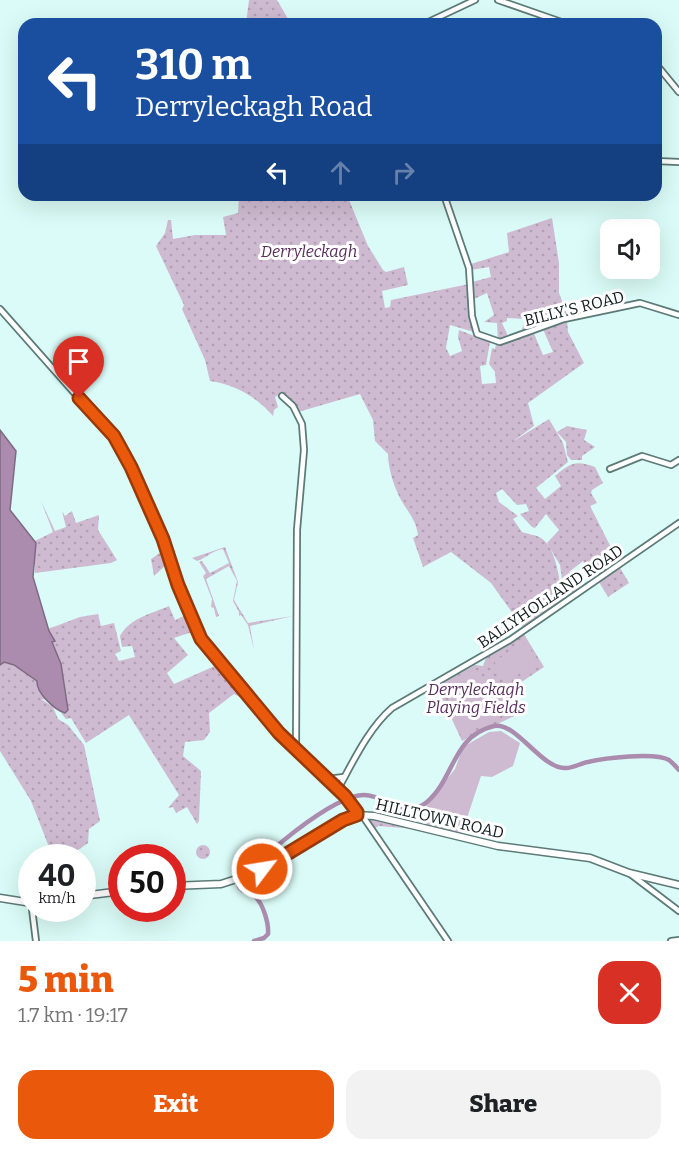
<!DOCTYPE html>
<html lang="en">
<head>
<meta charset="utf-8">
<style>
	:root { --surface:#fff; --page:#f2f2f2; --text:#202124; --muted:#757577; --accent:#ea580c }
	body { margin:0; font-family:Bitter,serif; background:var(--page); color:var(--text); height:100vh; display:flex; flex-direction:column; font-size:22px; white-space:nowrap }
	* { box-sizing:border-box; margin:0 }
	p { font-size:20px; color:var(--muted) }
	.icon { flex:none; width:33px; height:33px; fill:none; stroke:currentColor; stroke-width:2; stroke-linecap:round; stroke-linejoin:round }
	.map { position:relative; height:941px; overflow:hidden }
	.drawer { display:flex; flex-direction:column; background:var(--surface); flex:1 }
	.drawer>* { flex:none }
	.hud { position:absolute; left:18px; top:18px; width:644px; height:183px; border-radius:18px; box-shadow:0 6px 24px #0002; background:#1a4fa0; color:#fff; overflow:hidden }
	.fabs { position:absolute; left:600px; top:219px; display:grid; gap:12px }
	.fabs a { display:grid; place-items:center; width:60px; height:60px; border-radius:12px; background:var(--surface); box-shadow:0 6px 24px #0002; font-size:30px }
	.speed { position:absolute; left:18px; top:844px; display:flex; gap:12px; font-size:30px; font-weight:700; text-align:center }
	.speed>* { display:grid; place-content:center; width:78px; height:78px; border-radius:50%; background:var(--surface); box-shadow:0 6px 24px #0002; line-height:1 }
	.speed small { font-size:15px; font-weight:400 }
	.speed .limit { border:9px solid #d22; background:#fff; color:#111 }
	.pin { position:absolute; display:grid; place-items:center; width:51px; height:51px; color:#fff; margin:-62px -26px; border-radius:50% 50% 50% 0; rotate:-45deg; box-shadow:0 0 6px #0007 }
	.pin .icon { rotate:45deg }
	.me { position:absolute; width:66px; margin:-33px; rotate:59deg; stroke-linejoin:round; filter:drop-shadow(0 0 4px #0008) }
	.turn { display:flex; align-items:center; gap:21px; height:126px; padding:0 18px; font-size:27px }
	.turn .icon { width:78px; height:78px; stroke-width:2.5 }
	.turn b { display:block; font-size:42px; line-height:51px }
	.lanes { display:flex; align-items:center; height:57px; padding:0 18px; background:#0003; justify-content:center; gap:30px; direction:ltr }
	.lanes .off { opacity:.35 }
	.round { display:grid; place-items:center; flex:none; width:63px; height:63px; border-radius:18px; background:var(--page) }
	.head { display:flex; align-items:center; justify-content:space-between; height:102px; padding:0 18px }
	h1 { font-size:36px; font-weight:800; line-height:45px; color:var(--accent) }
	.primary-button { display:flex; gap:12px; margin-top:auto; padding:12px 18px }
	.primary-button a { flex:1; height:69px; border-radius:18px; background:var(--accent); color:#fff; font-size:24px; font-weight:800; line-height:69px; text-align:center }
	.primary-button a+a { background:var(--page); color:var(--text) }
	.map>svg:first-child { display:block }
</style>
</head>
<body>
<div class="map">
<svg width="679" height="941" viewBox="0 0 679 941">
	<defs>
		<pattern id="green-dots" width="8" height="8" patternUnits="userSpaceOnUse" patternTransform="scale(1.5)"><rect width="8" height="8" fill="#cfbbd1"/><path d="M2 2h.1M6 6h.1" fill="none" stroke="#b1a0b3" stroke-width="1.8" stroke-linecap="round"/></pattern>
	</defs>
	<rect width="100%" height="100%" fill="#dafbf7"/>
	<g fill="url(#green-dots)">
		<polygon points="249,0 277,0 291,24 246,24"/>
		<path d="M239,195H347L368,246L383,270L386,272L404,267L408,285L382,291L385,308L390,307L391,300L469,284L474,332L450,325L446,348L450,356L462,351L458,337L459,330L490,342L486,365L480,366L482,384L496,383L495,372L489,364L492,348L495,349L496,344L533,331L543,355L553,352L542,327L567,320L568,332L584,363L528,403L534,426L512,442L549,419L563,443L568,462L536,488L545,499L561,486L555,476C570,463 576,460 595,467L603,483L592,490L591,493L597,503L590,506L619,563L596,579L583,561L569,572L583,588L568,599L564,593L560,565L547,543L559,530L546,514L535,528L532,527L520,514L529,511L526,504L517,505L502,489L496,493L499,502L518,516L513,519L522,532C527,534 537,535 541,538C559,550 558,585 565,601L524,629L491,583L451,552L423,567L413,538L418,535C416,520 408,512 401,500C394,487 388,468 388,454L375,441L373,420L360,394L298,412L280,394L275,397L278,407L274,410L273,416C257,397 234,384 210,381L205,360L182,309L184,305L156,246L165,233L168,220H171L173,239L195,235H226L223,217L238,213Z"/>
		<polygon points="552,218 559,263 559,293 568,317 521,333 525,319 507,318 507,321 502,323 508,336 498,341 497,323 484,322 494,315 487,293 474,299 472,282 491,277 489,267 471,270 471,264 509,252 507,233"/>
		<polygon points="567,426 587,430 584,440 595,447 582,456 582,460 571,460 567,455 566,442 557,432"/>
		<polygon points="41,501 55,531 66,527 62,511 65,516 72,511 76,523 99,515 98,530 117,560 111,563 35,573 35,541 53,532"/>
		<path d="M225,547L238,582L234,600L248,623L293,616L250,626L254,650L248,625L241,615L239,616V612L233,601L237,581L229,566L206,579L219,616L216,617L214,608L211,607L212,599L203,576L206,573L199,562L202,561L210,573L229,563L223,549C213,550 206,558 197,561L192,558Z"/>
		<polygon points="164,550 168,563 154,576 151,559"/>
		<polygon points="619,566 629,583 608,597 599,582"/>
		<path d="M169,606L175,620L188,614L195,631L174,638L188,655L167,673L174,684L217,665L222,666L249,702L234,694L209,713L210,732L204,740L185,742L183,756L201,771L199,821L197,824L187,807L176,813L173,807L168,808L179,795L129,715L86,743L71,718L66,719L61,713L68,710L61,664L48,629L80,617L98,614L101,626L114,623L121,651L115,654L119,661L135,657L132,646L122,647L120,636C131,617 151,614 169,606Z"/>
		<polygon points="524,634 544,667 520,683 505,698 514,716 462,741 440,694 439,685 475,665 483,666 486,658"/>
		<path d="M4,662C14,665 32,674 38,683C42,689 42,694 48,700L41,699L53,707L58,719L68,725L84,745L100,821L89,829L88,843L78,850L50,855L49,847L31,801L0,751V665Z"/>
		<polygon points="365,817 367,817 415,829 379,826 373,829"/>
		<circle cx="203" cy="852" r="7"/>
	</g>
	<g fill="#cfbbd1">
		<polygon points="527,643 538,664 505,682 494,661"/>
		<polygon points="472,669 482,688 451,704 441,685"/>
		<polygon points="496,685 509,712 463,735 450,709"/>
		<polygon points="501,731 520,743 513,766 492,777 481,776 461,836 426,828 426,806 455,769 463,747 489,732"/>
	</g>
	<path fill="#ac8cae" stroke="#7e6b82" stroke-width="1.5" d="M0,430L16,451L10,510L36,543L33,577L49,631L55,641L52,642L61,664L68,710L65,713C55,710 36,693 37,681L14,665L4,662L0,665Z"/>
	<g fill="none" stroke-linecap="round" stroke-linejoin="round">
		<path stroke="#ac8cae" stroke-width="4.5" d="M254,941L264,938L268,934C269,924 263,902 254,896C248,891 241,893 238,885C254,861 333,795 364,795C388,795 403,822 427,802C455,778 452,736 494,726C516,721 542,770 566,768C574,768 581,763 588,762C604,758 655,752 669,760C673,763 676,767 679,770"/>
		<defs>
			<g id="minor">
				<polyline points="498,0 567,24"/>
				<polyline points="424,24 475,0"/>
				<polyline points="656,64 679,92"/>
				<polyline points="656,161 679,162"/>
				<polyline points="444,195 469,268 472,316 477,334 500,342 564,319 640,303 679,315"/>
				<polyline points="0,309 116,440 159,530 201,639 279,733 347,798 357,815"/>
				<polyline points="282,396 293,406 302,424 304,450 297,530 296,749"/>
				<polyline points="610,469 642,456 671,465 679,460"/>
				<polyline points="327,779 344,777"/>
				<path d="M338,789C353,762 368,729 392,708L510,640L679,523"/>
				<polyline points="362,815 448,941"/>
				<polyline points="629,873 679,911"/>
				<polyline points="32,909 36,941"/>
				<polyline points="671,941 679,940"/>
			</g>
			<g id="major">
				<polyline points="172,886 221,884 255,873 343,820 357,815 374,816 498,846 590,858 629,873 679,885"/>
				<polyline points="82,896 122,891"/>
				<polyline points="0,898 32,903"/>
			</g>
		</defs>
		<use href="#minor" stroke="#5c7a77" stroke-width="8"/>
		<use href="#major" stroke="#5c7a77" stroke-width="9"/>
		<use href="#minor" stroke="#fff" stroke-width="4.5"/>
		<use href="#major" stroke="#fff" stroke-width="6"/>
	</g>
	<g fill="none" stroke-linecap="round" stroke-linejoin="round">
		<defs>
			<polyline id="route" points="79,398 114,436 131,467 163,539 178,585 201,639 279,733 345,796 357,812 357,815 343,820 262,869"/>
		</defs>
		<use href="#route" stroke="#983908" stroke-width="15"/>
		<use href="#route" stroke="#ea580c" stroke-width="10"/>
	</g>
	<g text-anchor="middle" stroke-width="6" stroke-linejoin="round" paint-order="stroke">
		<g font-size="16" font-style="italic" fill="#572d5b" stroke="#fff">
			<text x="309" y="257">Derryleckagh</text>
			<text x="476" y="695">Derryleckagh<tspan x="476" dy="18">Playing Fields</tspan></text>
		</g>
		<g font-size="16" fill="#121e1d" stroke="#fff">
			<text transform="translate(574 308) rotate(-14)" y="6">BILLY'S ROAD</text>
			<text transform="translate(550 596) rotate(-34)" y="6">BALLYHOLLAND ROAD</text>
			<text transform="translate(440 818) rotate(13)" y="6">HILLTOWN ROAD</text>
		</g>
	</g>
</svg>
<div class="fabs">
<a><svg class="icon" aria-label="sound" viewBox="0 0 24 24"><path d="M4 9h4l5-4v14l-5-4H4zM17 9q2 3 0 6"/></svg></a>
</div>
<div class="speed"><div>40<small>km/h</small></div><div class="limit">50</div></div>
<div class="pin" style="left:79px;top:398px;background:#d93025"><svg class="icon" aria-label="arrive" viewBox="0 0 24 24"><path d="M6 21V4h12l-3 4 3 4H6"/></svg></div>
<svg class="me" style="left:262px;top:869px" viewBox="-20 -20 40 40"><circle r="17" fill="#ea580c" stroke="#fff" stroke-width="3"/><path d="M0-11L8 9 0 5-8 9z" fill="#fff"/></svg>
<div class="hud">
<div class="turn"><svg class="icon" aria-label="left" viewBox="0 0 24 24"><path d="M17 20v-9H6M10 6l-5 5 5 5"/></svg><div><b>310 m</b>Derryleckagh Road</div></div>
<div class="lanes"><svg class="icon" aria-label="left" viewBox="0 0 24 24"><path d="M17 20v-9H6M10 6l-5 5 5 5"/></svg><svg class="icon off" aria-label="ahead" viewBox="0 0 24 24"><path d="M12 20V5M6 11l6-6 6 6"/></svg><svg class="icon off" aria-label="right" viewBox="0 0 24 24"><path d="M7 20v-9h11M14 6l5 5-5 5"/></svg></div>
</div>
</div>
<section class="drawer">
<div class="head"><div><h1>5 min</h1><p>1.7 km · 19:17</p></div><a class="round" style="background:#d93025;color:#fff"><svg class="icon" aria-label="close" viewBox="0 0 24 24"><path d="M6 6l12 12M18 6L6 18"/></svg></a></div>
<div class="primary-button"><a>Exit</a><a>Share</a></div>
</section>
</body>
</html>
